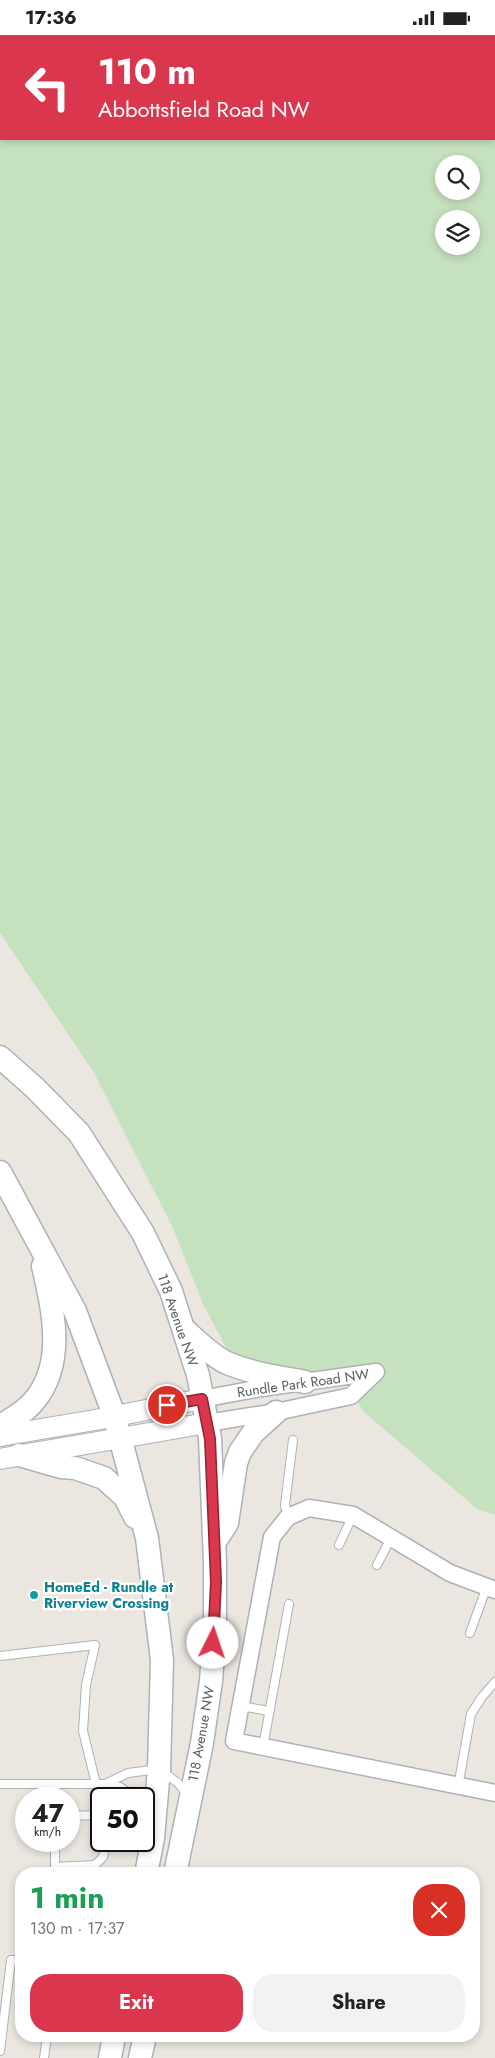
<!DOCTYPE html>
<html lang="en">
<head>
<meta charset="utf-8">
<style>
	:root { --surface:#fff; --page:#f2f2f2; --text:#222; --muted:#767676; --accent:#da374e }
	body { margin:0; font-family:Jost,sans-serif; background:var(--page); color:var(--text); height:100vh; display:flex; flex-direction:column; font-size:19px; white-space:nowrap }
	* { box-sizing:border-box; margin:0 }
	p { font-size:16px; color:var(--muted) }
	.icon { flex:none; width:28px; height:28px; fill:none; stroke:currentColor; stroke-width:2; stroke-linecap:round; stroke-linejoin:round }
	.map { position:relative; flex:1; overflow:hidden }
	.sheet { position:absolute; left:15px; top:1832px; width:465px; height:175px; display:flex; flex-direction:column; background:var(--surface); border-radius:20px; box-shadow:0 2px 8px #0003 }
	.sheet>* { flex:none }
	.top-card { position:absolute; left:0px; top:0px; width:495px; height:105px; box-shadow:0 2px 8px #0003; background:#da374e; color:#fff; overflow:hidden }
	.fabs { position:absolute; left:435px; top:120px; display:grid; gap:10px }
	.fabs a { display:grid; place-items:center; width:45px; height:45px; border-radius:50%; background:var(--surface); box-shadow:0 2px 8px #0003; font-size:25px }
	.speed { position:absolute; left:15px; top:1752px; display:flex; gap:10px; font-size:25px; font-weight:700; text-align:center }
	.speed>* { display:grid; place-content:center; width:65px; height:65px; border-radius:50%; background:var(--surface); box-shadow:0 2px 8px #0003; line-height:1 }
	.speed small { font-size:12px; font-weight:400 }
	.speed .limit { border:2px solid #111; border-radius:8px; background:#fff; color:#111 }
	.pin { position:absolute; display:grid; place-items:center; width:42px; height:42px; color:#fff; margin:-21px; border:2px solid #fff; border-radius:50%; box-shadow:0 1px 5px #0007 }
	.me { position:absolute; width:55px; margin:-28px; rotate:4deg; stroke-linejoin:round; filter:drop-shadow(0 0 4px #0008) }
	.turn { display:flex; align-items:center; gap:18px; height:105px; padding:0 15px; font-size:22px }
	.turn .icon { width:65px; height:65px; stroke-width:2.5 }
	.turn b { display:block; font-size:35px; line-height:42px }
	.round { display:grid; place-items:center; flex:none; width:52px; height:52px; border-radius:20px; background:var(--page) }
	.summary { display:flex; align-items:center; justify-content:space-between; height:85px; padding:0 15px }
	h1 { font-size:30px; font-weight:700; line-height:38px; color:#1e9e55 }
	.primary-button { display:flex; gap:10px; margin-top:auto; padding:10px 15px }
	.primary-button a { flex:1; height:58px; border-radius:20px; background:var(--accent); color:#fff; font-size:20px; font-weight:700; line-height:58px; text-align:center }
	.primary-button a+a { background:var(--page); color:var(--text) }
	.status { display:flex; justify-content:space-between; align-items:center; height:35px; padding:0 25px; background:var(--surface); direction:ltr }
	.status svg { height:14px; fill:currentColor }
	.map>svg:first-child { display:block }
</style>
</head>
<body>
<div class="status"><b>17:36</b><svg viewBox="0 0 49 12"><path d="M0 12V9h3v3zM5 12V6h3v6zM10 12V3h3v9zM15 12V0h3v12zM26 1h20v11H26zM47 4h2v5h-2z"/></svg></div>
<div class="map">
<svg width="495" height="2023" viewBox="0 0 495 2023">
	<rect width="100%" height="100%" fill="#ebe6e0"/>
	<path fill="#c6e1be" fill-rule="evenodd" d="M0,0H495V1480L477,1474L364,1377L345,1346L230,1320L203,1269L173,1193L93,1036L0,898ZM1,1H494V104H1ZM444,129H471V156H444ZM444,184H471V211H444Z"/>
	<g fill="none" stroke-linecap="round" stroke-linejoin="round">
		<defs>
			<g id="service">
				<polyline points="288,1482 285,1470 293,1405"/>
				<polyline points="339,1510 353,1480"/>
				<polyline points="377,1530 391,1503"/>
				<polyline points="470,1598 487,1551"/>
				<polyline points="0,1621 95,1610 86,1650 83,1696 96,1749"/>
				<polyline points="241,1671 269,1676"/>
				<polyline points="263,1712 289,1569"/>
				<polyline points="0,1749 105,1749 120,1752 138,1764"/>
				<polyline points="105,1749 128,1738 159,1734 178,1748 187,1759"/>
				<polyline points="458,1752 471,1679 482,1662 495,1647"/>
				<polyline points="54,1764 56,1749"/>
				<polyline points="69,1781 99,1780 101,1783"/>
				<polyline points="55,1806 55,1839"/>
				<polyline points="55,1832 95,1830 103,1822 106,1806"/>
				<polyline points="0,2016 11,1925 21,1926"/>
				<polyline points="44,2023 47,2001"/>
			</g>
			<g id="minor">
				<polyline points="202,1364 261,1353 376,1337 351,1361 276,1377 207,1388"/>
				<polyline points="495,1555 450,1538 353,1480 309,1473 288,1482 272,1502 234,1706 495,1758"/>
			</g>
			<g id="tertiary">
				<polyline points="0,1401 95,1385 202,1364"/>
				<polyline points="0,1424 207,1388"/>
			</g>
			<g id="secondary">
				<polyline points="0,1022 35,1053 79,1098 143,1198 171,1256 198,1340 210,1403 215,1527 215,1589 211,1646 202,1708 175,1839"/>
				<polyline points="0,1137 75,1276 114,1380 147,1503 162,1625 159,1734 153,1803 146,1839"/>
				<path d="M185,1295C197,1306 210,1319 225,1327C249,1338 279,1342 305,1347"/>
				<path d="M0,1391C12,1384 25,1377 34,1366C66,1328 53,1275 43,1231"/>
				<polyline points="19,1420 61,1432 75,1433 104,1443 125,1462 135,1482"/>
				<polyline points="218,1502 227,1488 236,1428 240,1417 253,1398 276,1377"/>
				<polyline points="110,2023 114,2001"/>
				<polyline points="140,2023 145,2001"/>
			</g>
		</defs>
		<use href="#service" stroke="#aeb2b5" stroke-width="10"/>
		<use href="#minor" stroke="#aeb2b5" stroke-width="19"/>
		<use href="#tertiary" stroke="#aeb2b5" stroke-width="22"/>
		<use href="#secondary" stroke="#adb2b5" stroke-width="25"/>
		<use href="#service" stroke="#fff" stroke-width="8"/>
		<use href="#minor" stroke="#fff" stroke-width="16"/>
		<use href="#tertiary" stroke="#fff" stroke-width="20"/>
		<use href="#secondary" stroke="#fff" stroke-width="22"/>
	</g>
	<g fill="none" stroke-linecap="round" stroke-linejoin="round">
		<defs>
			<polyline id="route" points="167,1370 202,1364 210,1404 216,1547 213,1608"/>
		</defs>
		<use href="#route" stroke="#8e2433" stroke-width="12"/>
		<use href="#route" stroke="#da374e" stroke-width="9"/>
	</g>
	<circle fill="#0f9aa8" stroke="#fff" stroke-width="2" cx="34" cy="1560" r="5"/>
	<g text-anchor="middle" stroke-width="4.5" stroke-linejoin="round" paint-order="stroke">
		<g font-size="14" fill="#595e60" stroke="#fff">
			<text transform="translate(178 1285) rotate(71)" y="5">118 Avenue NW</text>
			<text transform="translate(303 1348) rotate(-8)" y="5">Rundle Park Road NW</text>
			<text transform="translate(201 1699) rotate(-80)" y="5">118 Avenue NW</text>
		</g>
		<g font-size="14" font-weight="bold" fill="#0d838f" stroke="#fff" text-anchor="start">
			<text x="44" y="1557">HomeEd - Rundle at<tspan x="44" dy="16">Riverview Crossing</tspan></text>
		</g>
	</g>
</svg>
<div class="fabs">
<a><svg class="icon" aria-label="search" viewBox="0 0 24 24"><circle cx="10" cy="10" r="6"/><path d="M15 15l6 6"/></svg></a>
<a><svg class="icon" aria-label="layers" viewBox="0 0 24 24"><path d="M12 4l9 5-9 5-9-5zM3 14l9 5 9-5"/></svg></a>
</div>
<div class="speed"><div>47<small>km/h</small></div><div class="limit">50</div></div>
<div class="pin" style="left:167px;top:1370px;background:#d93025"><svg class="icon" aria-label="arrive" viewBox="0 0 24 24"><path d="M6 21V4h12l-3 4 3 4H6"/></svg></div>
<svg class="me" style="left:213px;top:1608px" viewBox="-20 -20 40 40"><circle r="19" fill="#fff"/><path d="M0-13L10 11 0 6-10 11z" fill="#da374e"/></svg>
<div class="top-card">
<div class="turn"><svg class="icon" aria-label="left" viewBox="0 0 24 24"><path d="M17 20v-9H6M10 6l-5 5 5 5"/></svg><div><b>110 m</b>Abbottsfield Road NW</div></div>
</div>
<section class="sheet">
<div class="summary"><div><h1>1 min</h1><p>130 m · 17:37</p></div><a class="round" style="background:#d93025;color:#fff"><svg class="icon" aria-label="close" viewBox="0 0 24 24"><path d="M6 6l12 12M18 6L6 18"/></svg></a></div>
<div class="primary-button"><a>Exit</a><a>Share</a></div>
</section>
</div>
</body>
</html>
